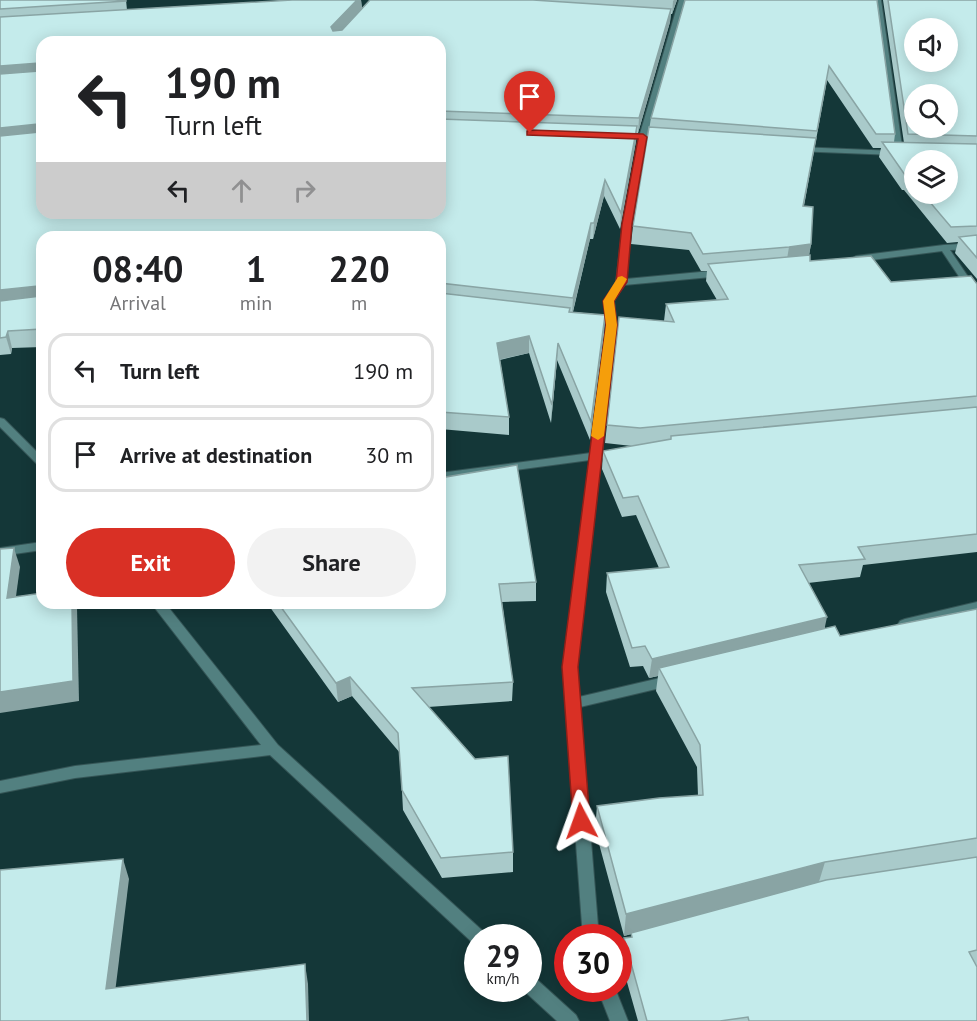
<!DOCTYPE html>
<html lang="en">
<head>
<meta charset="utf-8">
<style>
	:root { --surface:#fff; --page:#f2f2f2; --text:#202124; --muted:#757577; --line:#e0e0e0; --accent:#d93025 }
	body { margin:0; font-family:"PT Sans",sans-serif; background:var(--page); color:var(--text); height:100vh; display:flex; flex-direction:column; font-size:22px; white-space:nowrap }
	* { box-sizing:border-box; margin:0 }
	p { font-size:20px; color:var(--muted) }
	.icon { flex:none; width:33px; height:33px; fill:none; stroke:currentColor; stroke-width:2; stroke-linecap:round; stroke-linejoin:round }
	.map { position:relative; flex:1; overflow:hidden }
	.sheet { position:absolute; left:36px; top:231px; width:410px; height:378px; display:flex; flex-direction:column; background:var(--surface); border-radius:18px; box-shadow:0 3px 15px #0003 }
	.sheet>* { flex:none }
	.guide { position:absolute; left:36px; top:36px; width:410px; height:183px; border-radius:18px; box-shadow:0 3px 15px #0003; background:#fff; color:var(--text); overflow:hidden }
	.controls { position:absolute; left:904px; top:18px; display:grid; gap:12px }
	.controls a { display:grid; place-items:center; width:54px; height:54px; border-radius:50%; background:var(--surface); box-shadow:0 3px 15px #0003; font-size:30px }
	.speed { position:absolute; left:464px; top:924px; display:flex; gap:12px; font-size:30px; font-weight:700; text-align:center }
	.speed>* { display:grid; place-content:center; width:78px; height:78px; border-radius:50%; background:var(--surface); box-shadow:0 3px 15px #0003; line-height:1 }
	.speed small { font-size:15px; font-weight:400 }
	.speed .limit { border:9px solid #d22; background:#fff; color:#111 }
	.pin { position:absolute; display:grid; place-items:center; width:51px; height:51px; color:#fff; margin:-62px -26px; border-radius:50% 50% 50% 0; rotate:-45deg; box-shadow:0 0 6px #0007 }
	.pin .icon { rotate:45deg }
	.me { position:absolute; width:66px; margin:-33px; rotate:356deg; stroke-linejoin:round; filter:drop-shadow(0 0 4px #0008) }
	.turn { display:flex; align-items:center; gap:21px; height:126px; padding:0 30px; font-size:27px }
	.turn .icon { width:78px; height:78px; stroke-width:2.5 }
	.turn b { display:block; font-size:42px; line-height:51px }
	.lanes { display:flex; align-items:center; height:57px; padding:0 30px; background:#0003; justify-content:center; gap:30px; direction:ltr }
	.lanes .off { opacity:.35 }
	.eta { display:flex; justify-content:space-evenly; align-items:center; height:102px; text-align:center }
	.eta b { font-size:36px; font-weight:700; line-height:42px }
	.primary-button { display:flex; gap:12px; margin-top:auto; padding:12px 30px }
	.primary-button a { flex:1; height:69px; border-radius:36px; background:var(--accent); color:#fff; font-size:24px; font-weight:700; line-height:69px; text-align:center }
	.primary-button a+a { background:var(--page); color:var(--text) }
	ul { padding:0; list-style:none }
	li { display:flex; align-items:center; gap:18px; height:75px; margin:0 12px 9px; padding:0 18px; border:3px solid var(--line); border-radius:18px }
	li div { flex:1 }
	li b { display:block; font-size:22px }
	li em { font-style:normal }
	.map>svg:first-child { display:block }
</style>
</head>
<body>
<div class="map">
<svg width="977" height="1021" viewBox="0 0 977 1021">
	<rect width="100%" height="100%" fill="#143738"/>
	<g fill="none" stroke-linecap="round" stroke-linejoin="round">
		<defs>
			<g id="minor">
				<polygon points="679,0 685,0 647,137 631,224 626,279 722,270 727,273 722,276 624,285 614,301 617,325 602,452 609,455 601,459 577,667 579,697 673,675 678,676 680,680 678,684 673,685 580,707 599,938 583,938 563,667 590,460 440,480 440,473 591,453 607,325 604,301 616,282 623,224 639,137"/>
				<polygon points="875,0 881,0 903,153 895,155 795,151 795,147 798,147 895,151"/>
				<polygon points="977,243 977,249 950,250 977,290 977,300 974,299 942,251 856,262 851,259 856,256 944,245"/>
				<polygon points="0,418 4,419 42,457 42,466 38,465 0,427"/>
				<polygon points="42,542 42,550 0,556 0,548"/>
				<polygon points="977,602 977,610 905,629 900,627 898,624 900,621 905,619"/>
				<polygon points="151,603 165,603 278,745 485,933 487,938 477,938 477,945 473,943 270,755 75,778 0,793 0,781 75,766 261,745"/>
				<polygon points="528,975 534,977 576,1015 579,1021 557,1021 522,989 528,988"/>
				<polygon points="597,988 615,988 628,1021 610,1021"/>
			</g>
		</defs>
		<use href="#minor" stroke="#355556" stroke-width="2"/>
		<use href="#minor" fill="#528080" fill-rule="evenodd"/>
	</g>
	<g fill="#a9caca" fill-rule="evenodd">
		<polygon points="0,0 126,0 127,10 357,0 361,0 362,9 370,0 677,0 672,14 671,14 670,22 638,133 637,133 636,141 620,229 604,196 593,239 590,239 573,312 605,315 604,333 590,440 557,360 551,423 529,353 500,360 509,417 509,435 440,429 440,237 42,237 42,347 12,348 11,354 0,355"/>
		<path d="M877,0L895,134L894,142L904,143L883,0H977V279L955,253L958,242L947,243L904,190H902L879,157L881,148H873L827,80L804,206L811,244L809,255L810,261L891,282L977,284V552L863,565L860,577L808,583L825,628L840,636L977,609V1021H638L621,961L624,938L631,937V934L624,936L595,829L597,806L698,796L697,767L656,691L658,676L649,678L643,666L630,667L606,592L607,573L659,568L636,515L622,517L602,469L603,451L632,446L605,443L607,425L664,321L666,304L717,300L706,281L707,271H701L689,250L631,244L633,226L651,118ZM915,160L948,194H915Z"/>
		<polygon points="440,478 536,582 536,601 502,602 513,682 512,701 428,707 513,852 513,872 442,878 403,810 400,753 352,696 338,702 267,603 440,603"/>
	</g>
	<g fill="#89a4a4">
		<polygon points="357,0 361,0 362,9 332,40 331,27"/>
		<polygon points="674,0 677,0 672,14 673,1"/>
		<polygon points="671,9 670,22 638,133 639,118"/>
		<polygon points="39,63 42,77 0,80 0,66"/>
		<polygon points="38,124 42,139 0,143 0,128"/>
		<polygon points="637,126 636,141 620,229 621,213"/>
		<polygon points="605,180 604,196 593,239 594,223"/>
		<polygon points="591,223 590,239 572,315 573,298"/>
		<polygon points="811,244 808,262 786,265 789,247"/>
		<polygon points="38,286 42,303 0,308 0,290"/>
		<polygon points="605,315 604,333 590,440 591,422"/>
		<polygon points="8,331 12,348 11,354 6,337"/>
		<polygon points="529,336 529,353 497,360 497,343"/>
		<polygon points="558,343 557,360 551,423 552,405"/>
		<polygon points="14,548 20,567 13,618 7,598"/>
		<polygon points="72,603 75,603 77,607 79,701 0,713 0,692"/>
		<polygon points="827,617 823,636 659,668 658,676 649,678 652,659"/>
		<polygon points="350,677 352,696 338,702 336,683"/>
		<polygon points="123,859 129,879 113,1009 106,989"/>
		<polygon points="825,862 818,885 624,936 626,914"/>
		<polygon points="305,964 308,984 309,1021 307,1021"/>
	</g>
	<g fill="#c4ebeb" stroke="#89a4a4" stroke-width="1.5" fill-rule="evenodd">
		<polygon points="0,0 126,0 126,1 0,9"/>
		<polygon points="292,0 357,0 331,27 333,31 342,30 370,0 533,0 671,9 639,118 440,111 440,42 42,42 42,213 440,213 440,119 637,126 621,213 605,180 594,223 591,223 573,298 440,283 440,237 42,237 42,329 8,331 6,337 0,338 0,301 40,296 40,288 38,286 0,290 0,136 39,132 41,126 38,124 0,128 0,74 39,71 41,69 39,63 0,66 0,17"/>
		<polygon points="685,0 877,0 895,134 876,134 829,66 817,131 651,118"/>
		<path d="M888,0H977V136L908,134ZM915,28H948V62H915ZM915,94H948V128H915Z"/>
		<polygon points="649,127 816,138 803,206 813,207 811,244 789,247 703,254 691,233 633,226"/>
		<polygon points="882,142 977,144 977,226 951,227 923,194 948,194 948,160 915,160 915,184 908,175 905,175"/>
		<polygon points="977,235 977,258 959,237"/>
		<polygon points="810,255 810,261 871,256 891,282 971,276 977,284 977,396 640,428 607,425 619,317 674,322 666,304 728,299 708,264"/>
		<polygon points="440,293 570,308 569,312 605,315 591,422 558,343 552,405 529,336 497,343 509,417 440,412"/>
		<polygon points="977,407 977,534 858,547 865,559 799,565 827,617 652,659 645,646 632,648 607,573 669,567 638,496 623,498 603,451 671,439 671,436"/>
		<polygon points="517,465 536,582 499,584 513,682 412,688 475,759 508,756 513,852 441,858 402,790 398,733 350,677 336,683 278,603 440,603 440,478"/>
		<polygon points="14,548 7,598 42,593 42,603 72,603 73,681 0,692 0,549"/>
		<polygon points="977,609 977,838 825,862 626,914 597,806 659,798 703,795 700,745 659,668 835,626 840,636"/>
		<polygon points="977,857 977,950 969,952 977,967 977,1021 749,1021 748,1017 720,1021 647,1021 624,938 632,937 631,933 826,880"/>
		<polygon points="123,859 106,989 305,964 307,1021 0,1021 0,870"/>
	</g>
	<polygon fill="#d93025" stroke="#8d1f18" stroke-width="1.5" points="530,130 643,134 647,137 632,224 627,282 614,301 617,325 578,667 590,821 588,826 581,828 575,826 573,821 562,667 606,325 603,301 616,282 622,224 638,139 527,135 527,131"/>
	<polygon fill="#f59e0b" points="622,276 627,279 614,301 617,325 604,436 598,440 591,436 606,325 603,301 618,277"/>
</svg>
<div class="controls">
<a><svg class="icon" aria-label="sound" viewBox="0 0 24 24"><path d="M4 9h4l5-4v14l-5-4H4zM17 9q2 3 0 6"/></svg></a>
<a><svg class="icon" aria-label="search" viewBox="0 0 24 24"><circle cx="10" cy="10" r="6"/><path d="M15 15l6 6"/></svg></a>
<a><svg class="icon" aria-label="layers" viewBox="0 0 24 24"><path d="M12 4l9 5-9 5-9-5zM3 14l9 5 9-5"/></svg></a>
</div>
<div class="speed"><div>29<small>km/h</small></div><div class="limit">30</div></div>
<div class="pin" style="left:530px;top:133px;background:#d93025"><svg class="icon" aria-label="arrive" viewBox="0 0 24 24"><path d="M6 21V4h12l-3 4 3 4H6"/></svg></div>
<svg class="me" style="left:581px;top:821px" viewBox="-20 -20 40 40"><path d="M0-17L14 15 0 8-14 15z" fill="#d93025" stroke="#fff" stroke-width="4"/></svg>
<div class="guide">
<div class="turn"><svg class="icon" aria-label="left" viewBox="0 0 24 24"><path d="M17 20v-9H6M10 6l-5 5 5 5"/></svg><div><b>190 m</b>Turn left</div></div>
<div class="lanes"><svg class="icon" aria-label="left" viewBox="0 0 24 24"><path d="M17 20v-9H6M10 6l-5 5 5 5"/></svg><svg class="icon off" aria-label="ahead" viewBox="0 0 24 24"><path d="M12 20V5M6 11l6-6 6 6"/></svg><svg class="icon off" aria-label="right" viewBox="0 0 24 24"><path d="M7 20v-9h11M14 6l5 5-5 5"/></svg></div>
</div>
<section class="sheet">
<div class="eta">
<div><b>08:40</b><p>Arrival</p></div>
<div><b>1</b><p>min</p></div>
<div><b>220</b><p>m</p></div>
</div>
<ul>
<li><svg class="icon" aria-label="left" viewBox="0 0 24 24"><path d="M17 20v-9H6M10 6l-5 5 5 5"/></svg><div><b>Turn left</b></div><em>190 m</em></li>
<li><svg class="icon" aria-label="arrive" viewBox="0 0 24 24"><path d="M6 21V4h12l-3 4 3 4H6"/></svg><div><b>Arrive at destination</b></div><em>30 m</em></li>
</ul>
<div class="primary-button"><a>Exit</a><a>Share</a></div>
</section>
</div>
</body>
</html>
